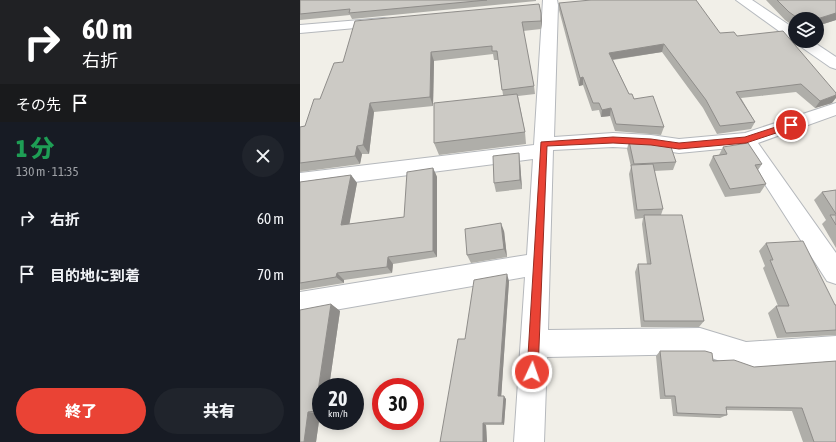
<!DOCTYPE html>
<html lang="ja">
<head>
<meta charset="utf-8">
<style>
	:root { --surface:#171b24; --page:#20242c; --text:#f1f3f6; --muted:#9ea1a6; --accent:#ea4335 }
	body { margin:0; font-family:"Asap Condensed","Noto Sans JP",sans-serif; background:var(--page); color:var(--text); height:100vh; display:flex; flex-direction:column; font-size:15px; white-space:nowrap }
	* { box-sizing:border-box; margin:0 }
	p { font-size:13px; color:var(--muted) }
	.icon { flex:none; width:22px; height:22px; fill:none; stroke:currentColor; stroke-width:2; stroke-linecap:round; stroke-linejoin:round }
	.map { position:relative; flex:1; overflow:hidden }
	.sheet { display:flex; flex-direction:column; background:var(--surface); width:300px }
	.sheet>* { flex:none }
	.guide { background:#202124; color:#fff; overflow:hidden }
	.buttons { position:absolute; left:488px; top:12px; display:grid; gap:8px }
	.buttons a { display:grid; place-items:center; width:36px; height:36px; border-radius:50%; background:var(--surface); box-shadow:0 2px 10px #0003; font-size:20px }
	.speed { position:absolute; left:12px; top:378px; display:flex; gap:8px; font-size:20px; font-weight:700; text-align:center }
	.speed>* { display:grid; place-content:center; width:52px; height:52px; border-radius:50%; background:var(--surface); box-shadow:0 2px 10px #0003; line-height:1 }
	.speed small { font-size:10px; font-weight:400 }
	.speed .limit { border:6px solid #d22; background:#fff; color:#111 }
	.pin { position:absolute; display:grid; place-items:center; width:34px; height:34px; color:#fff; margin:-17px; border:2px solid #fff; border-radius:50%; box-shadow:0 1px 4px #0007 }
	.me { position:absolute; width:44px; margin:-22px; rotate:3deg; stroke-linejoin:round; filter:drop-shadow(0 0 3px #0008) }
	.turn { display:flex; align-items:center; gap:14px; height:84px; padding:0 16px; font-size:18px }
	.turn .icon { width:52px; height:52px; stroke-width:2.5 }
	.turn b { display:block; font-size:28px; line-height:34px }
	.then { display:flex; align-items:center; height:38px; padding:0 16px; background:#0003; gap:8px; font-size:15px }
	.round { display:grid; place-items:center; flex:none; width:42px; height:42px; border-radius:21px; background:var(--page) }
	.headline { display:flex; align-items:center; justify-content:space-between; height:68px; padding:0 16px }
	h1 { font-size:24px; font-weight:800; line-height:30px; color:#1e9e55 }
	.cta { display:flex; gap:8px; margin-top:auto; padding:8px 16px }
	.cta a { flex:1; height:46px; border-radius:24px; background:var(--accent); color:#fff; font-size:16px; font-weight:800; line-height:46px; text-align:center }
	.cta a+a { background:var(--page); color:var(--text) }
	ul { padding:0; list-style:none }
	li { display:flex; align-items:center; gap:12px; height:56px; padding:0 16px }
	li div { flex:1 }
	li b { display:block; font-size:15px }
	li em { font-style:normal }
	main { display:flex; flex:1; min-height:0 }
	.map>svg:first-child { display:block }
</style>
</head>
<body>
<main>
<section class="sheet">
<div class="guide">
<div class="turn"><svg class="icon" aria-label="right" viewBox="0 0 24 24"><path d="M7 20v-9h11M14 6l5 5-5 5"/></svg><div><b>60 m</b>右折</div></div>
<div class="then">その先<svg class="icon" aria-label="arrive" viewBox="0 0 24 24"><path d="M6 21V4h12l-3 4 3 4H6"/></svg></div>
</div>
<div class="headline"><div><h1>1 分</h1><p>130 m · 11:35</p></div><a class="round"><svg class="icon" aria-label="close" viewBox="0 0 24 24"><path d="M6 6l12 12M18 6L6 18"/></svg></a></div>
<ul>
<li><svg class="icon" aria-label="right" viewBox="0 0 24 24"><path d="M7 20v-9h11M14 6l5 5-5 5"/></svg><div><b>右折</b></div><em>60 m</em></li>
<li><svg class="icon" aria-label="arrive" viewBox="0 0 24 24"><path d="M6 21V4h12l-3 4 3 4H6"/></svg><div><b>目的地に到着</b></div><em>70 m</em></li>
</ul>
<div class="cta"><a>終了</a><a>共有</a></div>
</section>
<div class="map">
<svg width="536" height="442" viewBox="0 0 536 442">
	<rect width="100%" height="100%" fill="#f1efe8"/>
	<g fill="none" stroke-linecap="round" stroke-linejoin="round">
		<defs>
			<g id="street">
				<polygon points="243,0 257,0 258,5 254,137 313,133 351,135 379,139 445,133 536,103 536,115 458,143 536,253 536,284 527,281 441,147 379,153 351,149 313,147 253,150 248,330 400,328 446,342 536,336 536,364 446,370 400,354 247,357 244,442 214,442 225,277 0,316 0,292 227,255 233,159 0,189 0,173 234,145"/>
				<polygon points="84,18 89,19 91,22 89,25 0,33 0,25"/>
			</g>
			<polygon id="secondary" points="436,0 452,0 495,29 495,41 512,41 536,57 536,69 530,67 497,44 495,41 495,40 490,39"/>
		</defs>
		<use href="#street" stroke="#b5b8bc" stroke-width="2"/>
		<use href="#secondary" stroke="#b6babf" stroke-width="2"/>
		<use href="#street" fill="#fff" fill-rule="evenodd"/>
		<use href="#secondary" fill="#fff" fill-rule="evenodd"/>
	</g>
	<g fill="#afaea9">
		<polygon points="0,0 236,0 236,1 52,19 50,15 0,20"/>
		<polygon points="466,0 536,0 536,20 517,26 517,19 495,19 495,27 485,20"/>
		<polygon points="259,3 420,33 437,36 532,103 515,108 496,92 441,98 455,122 451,129 417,134 403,108 362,52 313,60 329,94 364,127 361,135 315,131 310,116 301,117 299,110 292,111 283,85 279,86 259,10"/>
		<polygon points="239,4 242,21 241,29 223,31 234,86 235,94 218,96 225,132 226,144 139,155 134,143 203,95 198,60 194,60 193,54 134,61 133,106 74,112 69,154 62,154 60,164 0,172 0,127 5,126 20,99 43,62"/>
		<polygon points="329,141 376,162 373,170 354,171 363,209 361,215 404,321 399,327 341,327 335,272 338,264 347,264 342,224 343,218 335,219 329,174 331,167 327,149"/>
		<polygon points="423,147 462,164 458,170 466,184 460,193 425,197 409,165 413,156 419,155"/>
		<polygon points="220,162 222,189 196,192 194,183"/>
		<polygon points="133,168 137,177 137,257 93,264 92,273 44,280 44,283 1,290 0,290 0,182 51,175 57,183 49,224 104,217"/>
		<polygon points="536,190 536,248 522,224 526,220 514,200 522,192"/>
		<polygon points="204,231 207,257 171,263 167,255"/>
		<polygon points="466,243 535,305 536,305 536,335 477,338 468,313 476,306 478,306 463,268 465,266 459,251"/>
		<polygon points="209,281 201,396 206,399 204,425 186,425 187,442 140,442 165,339"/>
		<polygon points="31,304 40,311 29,387 21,387 21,414 20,414 16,442 0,442"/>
		<polygon points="360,351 454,367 536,361 536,442 503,442 492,411 426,410 427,415 420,418 373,416 371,399 360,399 356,356"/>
	</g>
	<g fill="#8f8d8a">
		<polygon points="241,13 242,21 241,29"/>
		<polygon points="536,13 536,20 517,26 517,19"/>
		<polygon points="364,44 362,52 309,60 309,53"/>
		<polygon points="131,52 134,61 133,106 130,97"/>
		<polygon points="283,77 283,85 279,86 280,78"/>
		<polygon points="536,95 536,98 532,103 515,108 520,101"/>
		<polygon points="70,103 74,112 69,154 63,145"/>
		<polygon points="311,108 310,116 301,117 302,110"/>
		<polygon points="57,146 62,154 60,164 55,156"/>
		<polygon points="219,153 220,162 222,189 220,180"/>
		<polygon points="133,168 137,177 137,257 133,251"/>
		<polygon points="51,175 57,183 48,232 41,225"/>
		<polygon points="201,223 204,231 207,257 204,249"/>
		<polygon points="88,257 93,264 92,273 87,267"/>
		<polygon points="37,273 44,280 44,283 36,277"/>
		<polygon points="207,274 209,281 201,400 198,396"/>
		<polygon points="31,304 40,311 29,387 21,387 21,412 15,411"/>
		<polygon points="204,396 206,399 204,425 202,423"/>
		<polygon points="8,412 20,414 16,442 4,442"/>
		<polygon points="183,423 186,425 187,442 183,442"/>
	</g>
	<g fill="#cccac5" stroke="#8f8d8a">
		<polygon points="0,0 187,0 49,13 50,9 0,14"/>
		<polygon points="291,0 396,0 420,33 434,32 437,36 483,31 536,93 536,95 520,101 501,84 436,92 455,122 420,126 406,100 364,44 309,53 329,94 332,94 334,99 353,96 364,127 316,124 311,108 302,110 299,103 293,103 283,77 280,78 259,3"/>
		<polygon points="477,0 536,0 536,13 517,19 499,19 489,12"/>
		<polygon points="239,4 241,13 241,21 222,22 234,86 202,90 197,51 192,51 192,46 131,52 130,97 70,103 63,145 57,146 55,156 0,163 0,127 5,126 14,99 20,99 34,63 43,62 55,21"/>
		<polygon points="217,94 225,132 134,143 134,103"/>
		<polygon points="329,141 370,144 376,162 334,164"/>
		<polygon points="448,143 462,164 455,165 466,184 430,189 413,156 427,154 423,147"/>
		<polygon points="219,153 220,180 194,183 193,156"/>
		<polygon points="353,164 363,209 337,210 331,165"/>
		<polygon points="133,168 133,251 88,257 87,267 37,273 36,277 0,283 0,182 51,175 41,225 104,217 107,172"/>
		<polygon points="536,190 536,214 522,192"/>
		<polygon points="344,215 382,215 404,321 344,321 338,264 351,264"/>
		<polygon points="530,215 536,215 536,225"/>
		<polygon points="201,223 204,249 167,255 165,229"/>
		<polygon points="503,241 535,305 536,305 536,330 486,333 476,306 489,306 470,260 473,260 466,243"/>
		<polygon points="207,274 198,396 204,396 202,423 183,423 183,442 140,442 158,339 165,339 174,280"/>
		<polygon points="31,304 15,411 8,412 4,442 0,442 0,310"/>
		<polygon points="360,351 405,351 412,353 413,361 434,360 454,367 536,361 536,442 514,442 502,408 426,407 427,415 377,413 375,396 365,396"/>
	</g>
	<polygon fill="#ea4335" stroke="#982c22" points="491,122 495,125 494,127 446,143 379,149 351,145 313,143 247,146 238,372 236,376 232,377 228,376 227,372 241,142 313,137 351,139 379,143 445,137"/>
</svg>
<div class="buttons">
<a><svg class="icon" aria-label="layers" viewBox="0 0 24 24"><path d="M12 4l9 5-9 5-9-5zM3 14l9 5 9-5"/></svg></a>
</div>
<div class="speed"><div>20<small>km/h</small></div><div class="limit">30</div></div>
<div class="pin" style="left:491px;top:125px;background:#d93025"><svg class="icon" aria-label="arrive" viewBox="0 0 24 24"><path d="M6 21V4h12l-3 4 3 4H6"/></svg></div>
<svg class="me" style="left:232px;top:372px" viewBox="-20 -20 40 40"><circle r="17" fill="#ea4335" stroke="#fff" stroke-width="3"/><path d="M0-11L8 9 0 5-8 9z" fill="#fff"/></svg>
</div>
</main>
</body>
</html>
